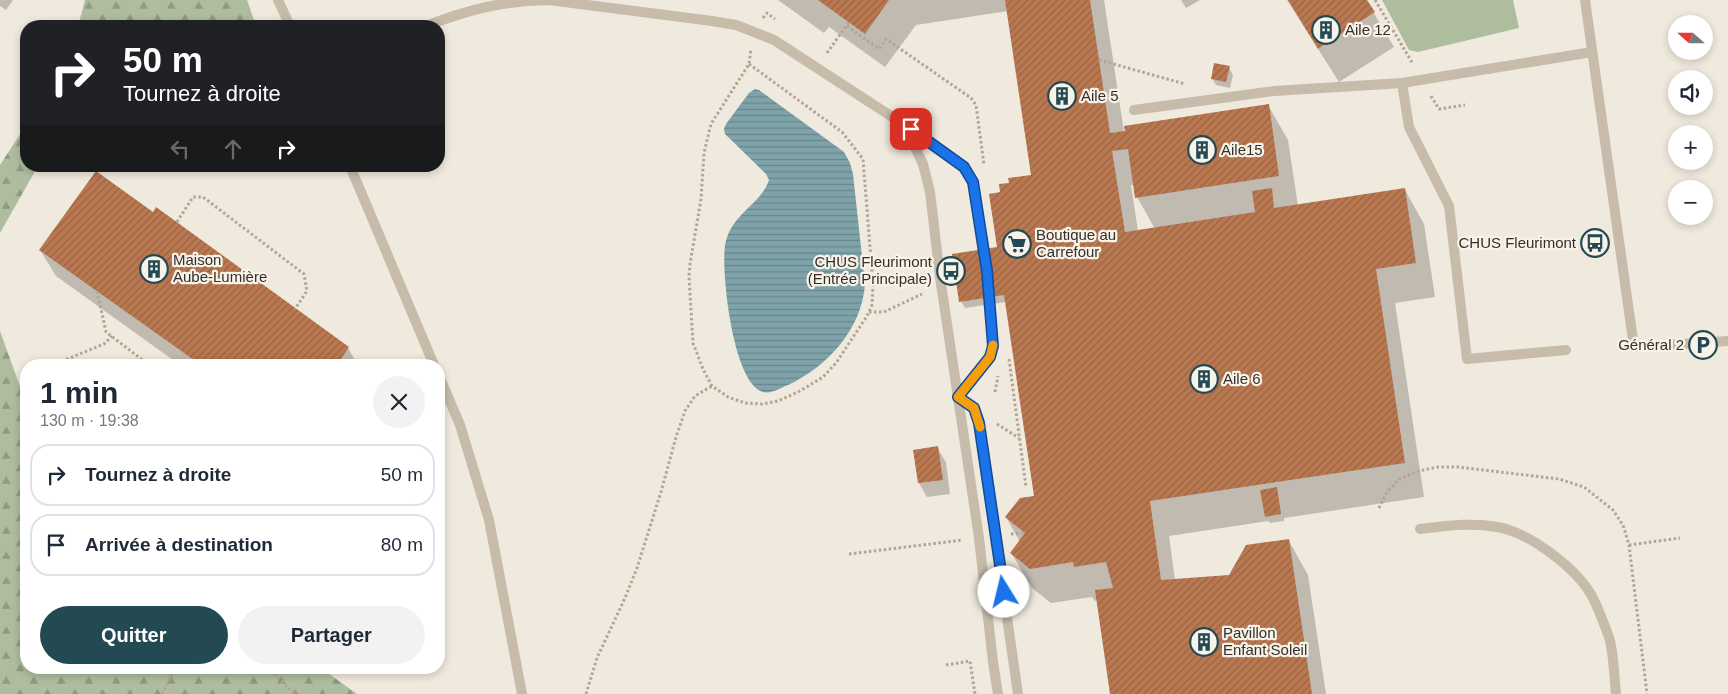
<!DOCTYPE html>
<html lang="fr">
<head>
<meta charset="utf-8">
<style>
	:root { --surface:#fff; --page:#f2f2f3; --text:#1f2937; --muted:#747a83; --line:#e0e1e3; --accent:#234952 }
	body { margin:0; font-family:Arial,sans-serif; background:var(--page); color:var(--text); height:100vh; display:flex; flex-direction:column; font-size:19px; white-space:nowrap }
	* { box-sizing:border-box; margin:0 }
	p { font-size:16px; color:var(--muted) }
	.icon { flex:none; width:28px; height:28px; fill:none; stroke:currentColor; stroke-width:2; stroke-linecap:round; stroke-linejoin:round }
	.map { position:relative; flex:1; overflow:hidden }
	.panel { position:absolute; left:20px; top:359px; width:425px; height:315px; display:flex; flex-direction:column; background:var(--surface); border-radius:20px; box-shadow:0 2px 8px #0003 }
	.panel>* { flex:none }
	.top-card { position:absolute; left:20px; top:20px; width:425px; height:152px; border-radius:20px; box-shadow:0 2px 8px #0003; background:#202124; color:#fff; overflow:hidden }
	.needle { width:32px; rotate:291deg }
	.buttons { position:absolute; left:1668px; top:15px; display:grid; gap:10px }
	.buttons a { display:grid; place-items:center; width:45px; height:45px; border-radius:50%; background:var(--surface); box-shadow:0 2px 8px #0003; font-size:25px }
	.pin { position:absolute; display:grid; place-items:center; width:42px; height:42px; color:#fff; margin:-21px; border-radius:10px; box-shadow:0 2px 8px #0006 }
	.me { position:absolute; width:55px; margin:-28px; rotate:351deg; stroke-linejoin:round; filter:drop-shadow(0 0 4px #0008) }
	.turn { display:flex; align-items:center; gap:18px; height:105px; padding:0 20px; font-size:22px }
	.turn .icon { width:65px; height:65px; stroke-width:2.5 }
	.turn b { display:block; font-size:35px; line-height:42px }
	.lanes { display:flex; align-items:center; height:48px; padding:0 20px; background:#0003; justify-content:center; gap:25px; direction:ltr }
	.lanes .off { opacity:.35 }
	.round { display:grid; place-items:center; flex:none; width:52px; height:52px; border-radius:26px; background:var(--page) }
	.head { display:flex; align-items:center; justify-content:space-between; height:85px; padding:0 20px }
	h1 { font-size:30px; font-weight:700; line-height:38px }
	.primary-button { display:flex; gap:10px; margin-top:auto; padding:10px 20px }
	.primary-button a { flex:1; height:58px; border-radius:30px; background:var(--accent); color:#fff; font-size:20px; font-weight:700; line-height:58px; text-align:center }
	.primary-button a+a { background:var(--page); color:var(--text) }
	ul { padding:0; list-style:none }
	li { display:flex; align-items:center; gap:15px; height:62px; margin:0 10px 8px; padding:0 10px; border:2px solid var(--line); border-radius:20px }
	li div { flex:1 }
	li b { display:block; font-size:19px }
	li em { font-style:normal }
	.map>svg:first-child { display:block }
</style>
</head>
<body>
<div class="map">
<svg width="1728" height="694" viewBox="0 0 1728 694">
	<defs>
		<pattern id="forest-firs" width="22" height="20" patternUnits="userSpaceOnUse" patternTransform="scale(1.25)"><rect width="22" height="20" fill="#afbd9f"/><path d="M5 1l3.5 6h-7zM16 11l3.5 6h-7z" fill="#8f9a82"/></pattern>
		<pattern id="water-rules" width="6" height="5" patternUnits="userSpaceOnUse" patternTransform="scale(1.25)"><rect width="6" height="5" fill="#7fa3aa"/><path d="M0 2.5h6" fill="none" stroke="#69858a"/></pattern>
		<pattern id="building-hatch" width="6" height="6" patternUnits="userSpaceOnUse" patternTransform="scale(1.25)"><rect width="6" height="6" fill="#ba7851"/><path d="M-1 1l2-2M0 6l6-6M5 7l2-2" fill="none" stroke="#986343"/></pattern>
	</defs>
	<rect width="100%" height="100%" fill="#f0e9dd"/>
	<g fill="url(#forest-firs)">
		<polygon points="85,0 247,0 256,26 78,26"/>
		<polygon points="26,125 26,166 38,166 0,233 0,165"/>
		<polygon points="0,331 26,403 26,668 321,668 357,694 0,694"/>
	</g>
	<polygon fill="#afbd9f" points="1382,0 1513,0 1519,28 1418,52 1409,50"/>
	<path fill="url(#water-rules)" d="M755,89L759,90L844,152L850,163L853,174L865,284C862,329 827,367 788,385C780,388 772,394 763,392C733,384 721,272 725,246C730,214 761,205 769,180L766,174L725,134L724,129L726,124L749,93Z"/>
	<g fill="#0003" fill-rule="evenodd">
		<polygon points="0,0 13,0 6,10 0,6"/>
		<path d="M778,0H1104L1124,132L1268,105L1288,140L1298,206L1405,190L1424,224L1435,297L1395,303L1424,497L1284,518V521L1270,523L1268,521L1169,536L1175,580L1230,576L1289,541L1308,575L1326,694H1112L1098,601H1095L1092,597L1051,603L1032,588L1012,554L1020,542L1006,517L1035,497L1006,302L965,308L961,301L999,248L1002,193L1010,184L1032,176L1008,11L916,25L885,67L829,27L824,33ZM1131,185H1135L1137,197L1155,229L1138,231Z"/>
		<polygon points="1181,0 1200,0 1186,8"/>
		<polygon points="1287,0 1366,0 1394,47 1339,82"/>
		<polygon points="1229,68 1233,75 1230,88 1216,85 1212,78"/>
		<polygon points="156,209 348,348 358,365 180,365 56,276 40,250 153,213"/>
		<polygon points="937,448 946,462 950,494 927,497 919,483 915,451"/>
	</g>
	<g fill="url(#building-hatch)">
		<polygon points="818,0 889,0 865,34"/>
		<polygon points="1005,0 1090,0 1110,133 1125,131 1124,126 1269,104 1279,176 1135,198 1128,149 1112,151 1125,232 1255,212 1252,191 1272,188 1274,208 1405,188 1416,263 1376,269 1405,463 1150,501 1161,580 1229,575 1246,545 1289,539 1312,694 1110,694 1095,590 1113,588 1106,562 1074,567 1073,562 1030,569 1010,553 1025,533 1005,517 1020,498 1034,496 1004,295 959,302 952,254 997,247 989,194 1000,192 999,184 1009,183 1008,178 1031,175"/>
		<polygon points="1288,0 1367,0 1375,12 1318,49"/>
		<polygon points="1214,63 1230,66 1226,82 1211,79"/>
		<polygon points="96,171 153,212 156,207 349,347 337,365 320,365 312,360 309,365 201,365 39,250"/>
		<polygon points="938,446 943,480 918,483 913,450"/>
		<polygon points="1277,487 1281,514 1265,517 1260,490"/>
	</g>
	<g fill="none" stroke-linecap="round" stroke-linejoin="round">
		<g stroke="#b2a595" stroke-width="3" stroke-dasharray="2.5 2.5" stroke-linecap="butt">
			<polyline points="1375,0 1413,64"/>
			<polyline points="763,18 767,13 775,19"/>
			<polyline points="847,26 879,49 886,39 971,98 976,105 984,165"/>
			<polyline points="827,53 849,22"/>
			<polyline points="1099,60 1185,84"/>
			<polyline points="749,64 842,132 863,159 873,284 872,305 867,316 836,363 823,377 800,391 778,401 762,404 745,403 728,397 712,386 703,369 693,343 689,277 690,264 701,199 704,153 711,124 749,64 751,49"/>
			<polyline points="1431,96 1439,109 1465,105"/>
			<polyline points="177,222 193,197 203,197 304,274 307,291 295,309"/>
			<polyline points="873,284 920,280"/>
			<polyline points="97,291 106,332 149,365"/>
			<polyline points="869,312 884,312 922,294"/>
			<polyline points="1009,359 1026,487"/>
			<polyline points="61,365 60,362 104,344 112,336"/>
			<polyline points="995,392 998,376"/>
			<polyline points="997,424 1019,438"/>
			<polyline points="1379,508 1387,492 1399,479 1419,471 1438,467 1458,467 1559,479 1584,487 1613,510 1623,525 1629,545 1647,694"/>
			<polyline points="1011,534 1025,533"/>
			<polyline points="1629,545 1680,538"/>
			<polyline points="849,554 963,540"/>
			<polyline points="946,665 970,661 975,694"/>
			<polyline points="266,668 296,694"/>
			<polyline points="162,694 175,668"/>
			<polyline points="586,694 597,658 625,598 637,568 661,492 676,437 685,411 695,396 712,386"/>
		</g>
		<g stroke="#c7bbaa" stroke-width="10">
			<polyline points="278,0 290,26"/>
			<polyline points="1585,0 1634,347 1728,341"/>
			<path d="M426,26C470,9 502,1 549,0L712,21L736,25L754,32L774,40L897,120L912,141L923,164L930,192L940,277L979,538L993,662L998,694"/>
			<polyline points="1402,83 1409,127 1449,206 1467,359 1566,350"/>
			<polyline points="1134,110 1274,91 1402,83 1592,52"/>
			<polyline points="904,125 963,167 973,182 987,271 993,346 990,357 958,397"/>
			<polyline points="350,166 434,365"/>
			<polyline points="439,376 460,425 489,520 522,694"/>
			<polyline points="958,397 974,408 979,423 1018,694"/>
			<path d="M1420,529C1446,526 1471,522 1497,527C1529,532 1578,569 1593,598C1599,610 1604,624 1609,637C1614,654 1614,676 1616,694"/>
		</g>
	</g>
	<g fill="none" stroke-linecap="round" stroke-linejoin="round">
		<defs>
			<polyline id="route" points="911,129 964,167 973,182 987,271 993,346 990,357 958,397 974,408 979,423 1004,592"/>
		</defs>
		<use href="#route" stroke="#114b97" stroke-width="12"/>
		<use href="#route" stroke="#1a73e8" stroke-width="9"/>
		<polyline stroke="#f59e0b" stroke-width="9" points="980,427 974,408 958,397 990,357 993,345"/>
	</g>
	<defs>
		<symbol id="building-ring" viewBox="-11 -11 22 22"><circle r="9.5" fill="#f8f3e9" stroke="#234952" stroke-width="1.5"/><path d="M-4-6H4V6H1V3H-1V6H-4ZM-2.5-4.3h1.7v1.8h-1.7ZM.8-4.3h1.7v1.8H.8ZM-2.5-1h1.7V.8h-1.7ZM.8-1h1.7V.8H.8Z" fill="#234952"/></symbol>
		<symbol id="bus-ring" viewBox="-11 -11 22 22"><circle r="9.5" fill="#f8f3e9" stroke="#234952" stroke-width="1.5"/><path d="M-5-6H5V4H4V6H2V4H-2V6H-4V4H-5ZM-3.5-4V0h7V-4ZM-3.5 1.2v1.5H-2V1.2ZM2 1.2v1.5H3.5V1.2Z" fill="#234952"/></symbol>
		<symbol id="supermarket-ring" viewBox="-11 -11 22 22"><circle r="9.5" fill="#f8f3e9" stroke="#234952" stroke-width="1.5"/><path d="M-6-5.5h2.5l.6 2H6L4.5 2H-2.5L-4.4-4H-6ZM-1.5 3.2a1.3 1.3 0 1 0 .1 0ZM3 3.2a1.3 1.3 0 1 0 .1 0Z" fill="#234952"/></symbol>
		<symbol id="parking-ring" viewBox="-11 -11 22 22"><circle r="9.5" fill="#f8f3e9" stroke="#234952" stroke-width="1.5"/><path d="M-3.5-5.5H1a3.5 3.5 0 0 1 0 7H-1V5.5H-3.5ZM-1-3.4V-.6H.8a1.4 1.4 0 0 0 0-2.8Z" fill="#234952"/></symbol>
	</defs>
	<g fill-rule="evenodd">
		<use href="#building-ring" x="1310" y="14" width="32" height="32"/>
		<use href="#building-ring" x="1046" y="80" width="32" height="32"/>
		<use href="#building-ring" x="1186" y="134" width="32" height="32"/>
		<use href="#bus-ring" x="1579" y="227" width="32" height="32"/>
		<use href="#supermarket-ring" x="1001" y="228" width="32" height="32"/>
		<use href="#building-ring" x="138" y="253" width="32" height="32"/>
		<use href="#bus-ring" x="935" y="255" width="32" height="32"/>
		<use href="#parking-ring" x="1687" y="329" width="32" height="32"/>
		<use href="#building-ring" x="1188" y="363" width="32" height="32"/>
		<use href="#building-ring" x="1188" y="626" width="32" height="32"/>
	</g>
	<g text-anchor="middle" stroke-width="4.5" stroke-linejoin="round" paint-order="stroke">
		<g font-size="15" fill="#352e29" stroke="#f8f3e9" text-anchor="start">
			<text x="1345" y="35">Aile 12</text>
			<text x="1081" y="101">Aile 5</text>
			<text x="1221" y="155">Aile15</text>
			<text x="1036" y="240">Boutique au<tspan x="1036" dy="17">Carrefour</tspan></text>
			<text x="1576" y="248" text-anchor="end">CHUS Fleurimont</text>
			<text x="173" y="265">Maison<tspan x="173" dy="17">Aube-Lumière</tspan></text>
			<text x="932" y="267" text-anchor="end">CHUS Fleurimont<tspan x="932" dy="17">(Entrée Principale)</tspan></text>
			<text x="1684" y="350" text-anchor="end">Général 2</text>
			<text x="1223" y="384">Aile 6</text>
			<text x="1223" y="638">Pavillon<tspan x="1223" dy="17">Enfant Soleil</tspan></text>
		</g>
	</g>
</svg>
<div class="buttons">
<a><svg class="needle" viewBox="-14 -14 28 28"><path d="M0-13l5 13h-10z" fill="#e53935"/><path d="M0 13l5-13h-10z" fill="#747a83"/></svg></a>
<a><svg class="icon" aria-label="sound" viewBox="0 0 24 24"><path d="M4 9h4l5-4v14l-5-4H4zM17 9q2 3 0 6"/></svg></a>
<a>+</a>
<a>−</a>
</div>
<div class="pin" style="left:911px;top:129px;background:#d93025"><svg class="icon" aria-label="arrive" viewBox="0 0 24 24"><path d="M6 21V4h12l-3 4 3 4H6"/></svg></div>
<svg class="me" style="left:1004px;top:592px" viewBox="-20 -20 40 40"><circle r="19" fill="#fff"/><path d="M0-13L10 11 0 6-10 11z" fill="#1a73e8"/></svg>
<div class="top-card">
<div class="turn"><svg class="icon" aria-label="right" viewBox="0 0 24 24"><path d="M7 20v-9h11M14 6l5 5-5 5"/></svg><div><b>50 m</b>Tournez à droite</div></div>
<div class="lanes"><svg class="icon off" aria-label="left" viewBox="0 0 24 24"><path d="M17 20v-9H6M10 6l-5 5 5 5"/></svg><svg class="icon off" aria-label="ahead" viewBox="0 0 24 24"><path d="M12 20V5M6 11l6-6 6 6"/></svg><svg class="icon" aria-label="right" viewBox="0 0 24 24"><path d="M7 20v-9h11M14 6l5 5-5 5"/></svg></div>
</div>
<section class="panel">
<div class="head"><div><h1>1 min</h1><p>130 m · 19:38</p></div><a class="round"><svg class="icon" aria-label="close" viewBox="0 0 24 24"><path d="M6 6l12 12M18 6L6 18"/></svg></a></div>
<ul>
<li><svg class="icon" aria-label="right" viewBox="0 0 24 24"><path d="M7 20v-9h11M14 6l5 5-5 5"/></svg><div><b>Tournez à droite</b></div><em>50 m</em></li>
<li><svg class="icon" aria-label="arrive" viewBox="0 0 24 24"><path d="M6 21V4h12l-3 4 3 4H6"/></svg><div><b>Arrivée à destination</b></div><em>80 m</em></li>
</ul>
<div class="primary-button"><a>Quitter</a><a>Partager</a></div>
</section>
</div>
</body>
</html>
